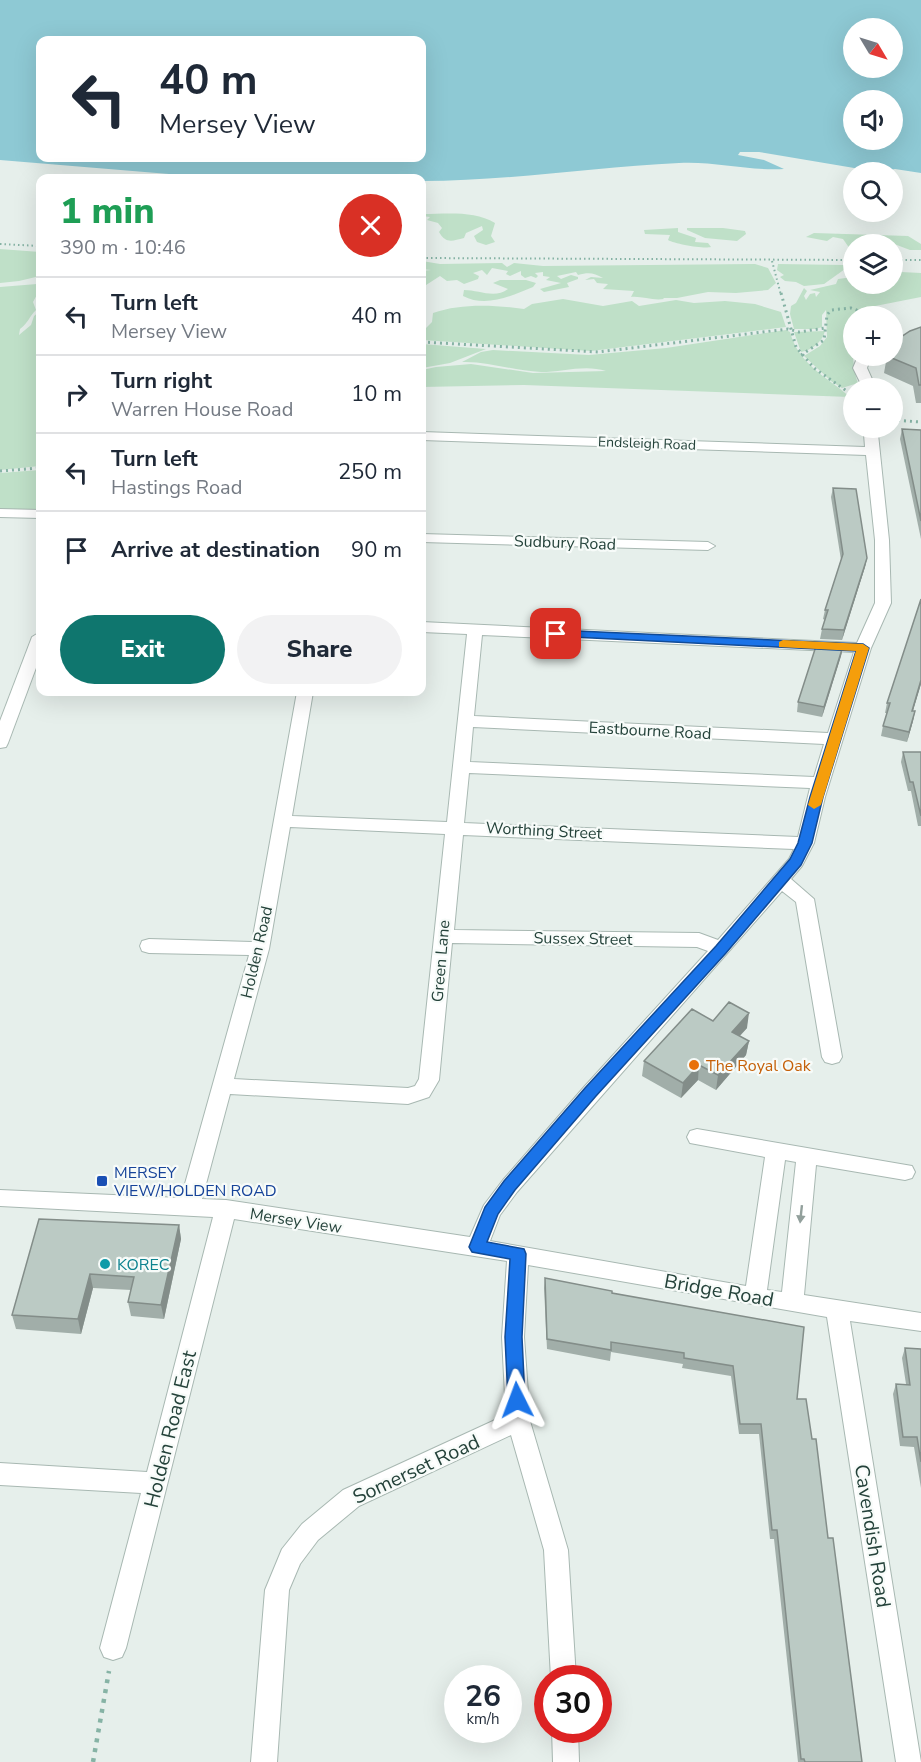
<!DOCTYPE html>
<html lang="en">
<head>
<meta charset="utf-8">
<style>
	:root { --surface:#fff; --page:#f2f2f3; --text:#1f2937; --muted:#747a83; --line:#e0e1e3; --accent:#0f766e }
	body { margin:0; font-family:"Nunito Sans",sans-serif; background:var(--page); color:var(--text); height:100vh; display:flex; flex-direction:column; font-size:22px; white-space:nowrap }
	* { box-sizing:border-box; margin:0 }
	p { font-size:20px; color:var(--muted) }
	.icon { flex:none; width:33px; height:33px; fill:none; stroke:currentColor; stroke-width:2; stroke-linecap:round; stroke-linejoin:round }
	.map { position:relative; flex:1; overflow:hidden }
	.panel { position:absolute; left:36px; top:174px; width:390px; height:522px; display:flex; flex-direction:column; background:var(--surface); border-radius:12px; box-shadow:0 6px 24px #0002 }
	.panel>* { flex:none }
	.top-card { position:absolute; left:36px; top:36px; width:390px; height:126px; border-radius:12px; box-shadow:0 6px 24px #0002; background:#fff; color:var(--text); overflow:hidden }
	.needle { width:39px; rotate:128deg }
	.buttons { position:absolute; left:843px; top:18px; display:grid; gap:12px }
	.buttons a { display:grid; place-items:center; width:60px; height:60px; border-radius:50%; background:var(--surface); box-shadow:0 6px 24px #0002; font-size:30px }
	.speed { position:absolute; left:444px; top:1665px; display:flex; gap:12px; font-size:30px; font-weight:700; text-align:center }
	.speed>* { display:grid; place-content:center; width:78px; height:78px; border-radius:50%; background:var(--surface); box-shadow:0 6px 24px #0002; line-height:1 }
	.speed small { font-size:15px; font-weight:400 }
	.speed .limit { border:9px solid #d22; background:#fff; color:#111 }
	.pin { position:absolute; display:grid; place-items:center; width:51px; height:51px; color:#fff; margin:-26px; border-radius:12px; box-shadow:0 3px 9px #0006 }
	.me { position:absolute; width:66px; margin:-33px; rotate:357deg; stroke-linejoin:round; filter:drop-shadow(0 0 4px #0008) }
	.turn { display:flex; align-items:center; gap:21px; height:126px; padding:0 24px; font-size:27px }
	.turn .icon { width:78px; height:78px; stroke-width:2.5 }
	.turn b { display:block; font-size:42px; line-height:51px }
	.round { display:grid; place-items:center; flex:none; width:63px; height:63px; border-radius:32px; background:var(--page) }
	.summary { display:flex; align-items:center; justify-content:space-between; height:102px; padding:0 24px }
	h1 { font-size:36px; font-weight:800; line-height:45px; color:#1e9e55 }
	.primary-button { display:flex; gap:12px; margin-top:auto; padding:12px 24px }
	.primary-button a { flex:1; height:69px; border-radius:36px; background:var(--accent); color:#fff; font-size:24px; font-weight:800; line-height:69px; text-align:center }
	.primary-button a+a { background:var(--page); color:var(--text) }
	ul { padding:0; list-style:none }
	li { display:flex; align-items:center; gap:18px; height:78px; padding:0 24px; border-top:2px solid var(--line) }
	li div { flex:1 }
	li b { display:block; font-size:22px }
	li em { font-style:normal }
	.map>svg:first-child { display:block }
</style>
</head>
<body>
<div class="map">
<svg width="921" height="1762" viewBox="0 0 921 1762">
	<rect width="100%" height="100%" fill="#e6efeb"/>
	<g fill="#bfe0c8">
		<path d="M422,214C445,214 474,210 495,223L491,236L495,242L486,245L477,242L474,236L483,230L482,226L466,233L464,238C452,241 446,244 439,232L442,228L438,223L427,220L430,217L422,216Z"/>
		<path d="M678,228V232L696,238L695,242L708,243L711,247C703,249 675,244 668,240L670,235L645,234L644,230Z"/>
		<polygon points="687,228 723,228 745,231 746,234 737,241 705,238 687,230"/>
		<polygon points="814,233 908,236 921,244 921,250 910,250 889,242 888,244 877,244 873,242 869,244 857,239 856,242 863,244 854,244 853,249 850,249 843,239 833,237 827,241 806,237"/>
		<polygon points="0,249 40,252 40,276 19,281 0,283"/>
		<path d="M422,261L440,264L502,263L507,267L514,263L543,266L755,264L768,268L776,283L768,290L736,293L708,292L677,298H663L664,299C653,301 642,296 631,297L634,291L603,289L608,284L597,283L594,279L585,280L591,277L603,278C594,273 589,272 578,275L576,272L557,276L561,279L571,275L578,277V279L567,283L569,287L544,292L540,289L561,283L546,280L550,277L543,276V272L535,273L538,276L536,278L531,276L525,278L521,275V271L510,276L506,274L508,271L492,268L487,275L482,270L473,273L479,276L478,279L464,284L457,280L447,281L440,276L423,287L422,286V271L431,270L422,269Z"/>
		<polygon points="778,264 844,265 853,267 853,273 845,269 824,284 804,286 796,282 785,281 780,277 784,275 777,270"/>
		<path d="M901,272L921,273V297L860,309L853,315C851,332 852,368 858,383L842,388L831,381L804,356L820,346L827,337L826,310L822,315V327L816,329H794L790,314L791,306L796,303L804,288L807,291L804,296L806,300L810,294L815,293L816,297L820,292L810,290L836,284L838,279L853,277L854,284H892L893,274Z"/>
		<path d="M500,280H526L536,283L533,287C511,296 486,308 463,296L464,290C479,290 495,299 508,289L493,283Z"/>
		<path d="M37,284L39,291L33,302L36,310C29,317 28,323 20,329L19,335L31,325L34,316L40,311V466L0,470V287Z"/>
		<path d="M563,299L603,306L632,301L639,306L676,300L694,303L725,301L755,304L781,312L786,327L591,351L422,340V332L432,322L433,313C461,303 495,305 524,309L532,304Z"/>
		<path d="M786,330L790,332C799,365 826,376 850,397L524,385L422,387V370L436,367L471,364L533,373L606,371C585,364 562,372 541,372C514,371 488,361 462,362L481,352L493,350L589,355L666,348Z"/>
		<path d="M825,331C822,342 812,350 801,352L794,332Z"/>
		<polygon points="422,344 486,349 450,363 422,368"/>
		<polygon points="40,470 40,511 0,509 0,473"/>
	</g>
	<path fill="#8ec9d4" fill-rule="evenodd" d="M0,0H921V173L895,169L878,172L759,152H740L738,155L764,160L784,169C749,171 714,161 679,163C593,167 508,181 422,181V178H217L0,160ZM854,28H892V68H854ZM40,40H422V158H40ZM892,100V140H854V100Z"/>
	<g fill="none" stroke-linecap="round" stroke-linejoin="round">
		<defs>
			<g id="minor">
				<polygon points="858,356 871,356 867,368 876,388 863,388 853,368"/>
				<path d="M871,430L878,434L889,540L891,603L871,648L825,797L814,843L802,866L791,879L814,899L842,1057L839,1062L832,1064L825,1062L822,1057L796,902L782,891L517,1192L500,1215L490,1241L746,1286L765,1157L690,1143L687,1137L690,1131L697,1129L912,1166L915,1172L912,1178L905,1180L816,1165L804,1295L921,1313V1331L850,1321L921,1762H896L827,1317L528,1265L524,1337L530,1421L568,1550L576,1678H551L544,1550L511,1435L359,1506L318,1540L300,1564L289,1590L277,1762H251L265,1590L282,1549L302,1524L343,1490L506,1415L502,1337L507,1261L234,1219L126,1648L122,1657L113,1660L104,1657L100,1648L141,1493L0,1485V1463L147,1472L213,1217L0,1206V1190L181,1198L249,955L149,953L142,951L140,946L142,941L149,939L252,942L297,692H313L292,816L447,822L467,634L422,632V622L857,643L875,603V540L866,455L422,440V432L865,447L864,434ZM482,635L854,652L828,733L474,716ZM473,727L824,744L814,777L470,762ZM469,773L810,788L798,837L464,823ZM290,827L445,834L419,1079L415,1086L408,1088L234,1079L269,949ZM463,835L794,849L789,859L718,940L699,933L454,930ZM452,943L697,947L708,951L584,1087L503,1180L484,1205L470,1237L226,1200L202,1199L230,1094L408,1104L429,1097L439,1080ZM785,1160L796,1162L782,1292L767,1290Z"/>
				<polygon points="0,509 40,510 40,518 0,517"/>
				<polygon points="422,534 708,542 715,546 708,550 422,542"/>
				<polygon points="40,632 40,657 8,743 6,747 0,748 0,721 32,637"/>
				<polygon points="552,1730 578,1730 579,1762 553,1762"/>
			</g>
		</defs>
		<use href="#minor" stroke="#a8b8b2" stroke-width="2"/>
		<g stroke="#86b3a5" stroke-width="2" stroke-dasharray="1.5 3" stroke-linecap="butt">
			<polyline points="0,244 40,246"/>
			<polyline points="422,258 854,260"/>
			<polyline points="892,260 921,260"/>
			<polyline points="772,261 781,295"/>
		</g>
		<g stroke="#86b3a5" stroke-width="3" stroke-dasharray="2 4" stroke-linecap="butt">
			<polyline points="781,293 796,347 814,368 851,394"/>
			<polyline points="422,342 598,352 788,329 799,332 825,328"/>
			<polyline points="801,355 824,340 827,315 831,310 851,308 865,313"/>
			<polyline points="892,420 921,422"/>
			<polyline points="0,471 40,468"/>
		</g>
		<polyline stroke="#86b3a5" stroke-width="4.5" stroke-dasharray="4 6" stroke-linecap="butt" points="93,1762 109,1671"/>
		<use href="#minor" fill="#fff" fill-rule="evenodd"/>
	</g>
	<g fill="#a1aea9">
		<polygon points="921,327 921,403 916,403 913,386 884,373 887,356"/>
		<polygon points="902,429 921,430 921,539 900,439"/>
		<polygon points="833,488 867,558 865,567 842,640 820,639 822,629 825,620 823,619 825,610 841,560 831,497"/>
		<polygon points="921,599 921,684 913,711 915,711 913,721 907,742 881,736 883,726 887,713 885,713 887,703"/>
		<polygon points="839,646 843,646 841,656 822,717 797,712 798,702"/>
		<polygon points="903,752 921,752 921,826 918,826 911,791 908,791 901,762"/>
		<polygon points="713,1021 747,1028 740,1036 749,1041 746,1055 716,1090 698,1080 681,1098 642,1076 644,1061"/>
		<polygon points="179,1225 181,1239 164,1319 131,1316 128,1302 131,1290 93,1288 81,1334 16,1329 12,1315"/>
		<polygon points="545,1278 612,1293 797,1399 812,1439 862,1762 798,1762 774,1539 770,1539 759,1434 739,1434 731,1376 682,1368 683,1364 611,1352 610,1361 547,1349 544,1288"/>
		<polygon points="905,1348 921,1349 921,1488 914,1447 900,1446 893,1394 896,1384 906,1384 902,1358"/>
	</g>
	<g fill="#838d89">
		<polygon points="867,558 865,567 842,640 844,630"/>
		<polygon points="843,646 841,656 822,717 824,707"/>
		<polygon points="921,680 921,684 910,720 912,711"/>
		<polygon points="915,711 913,721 907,742 909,732"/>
		<polygon points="749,1013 747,1028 730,1046 732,1032"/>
		<polygon points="749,1041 746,1055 716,1090 718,1075"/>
		<polygon points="699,1065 698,1080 681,1098 683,1083"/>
		<polygon points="179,1225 181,1239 164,1319 161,1305"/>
		<polygon points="90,1274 93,1288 81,1334 78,1319"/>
	</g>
	<g fill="#bbcac4" stroke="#838d89" stroke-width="1.5">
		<polygon points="921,327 921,385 919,385 916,368 887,356 892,356 892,343 910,331"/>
		<polygon points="902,429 921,430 921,521"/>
		<polygon points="833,488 856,489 867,558 844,630 822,629 828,610 825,610 843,554"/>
		<polygon points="921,599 921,680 912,711 915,711 909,732 883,726 890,703 887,703"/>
		<polygon points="817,643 839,644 839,646 843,646 824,707 798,702"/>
		<polygon points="903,752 921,752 921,816 913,782 910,782"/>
		<polygon points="729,1002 749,1013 732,1032 749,1041 718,1075 699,1065 683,1083 644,1061 692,1009 713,1021"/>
		<polygon points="39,1219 179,1225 161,1305 128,1302 134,1277 90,1274 78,1319 12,1315"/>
		<polygon points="545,1278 612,1291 612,1293 804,1327 797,1399 806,1399 812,1439 816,1439 828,1538 833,1538 862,1762 805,1762 804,1759 801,1759 777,1530 772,1530 761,1424 740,1424 733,1366 684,1358 684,1353 611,1342 611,1350 547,1339"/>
		<polygon points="905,1348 921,1349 921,1462 917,1437 903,1437 896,1384 910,1385"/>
	</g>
	<defs><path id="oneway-solid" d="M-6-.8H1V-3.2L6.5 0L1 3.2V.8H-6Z" transform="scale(1.5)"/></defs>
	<use fill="#92a09c" href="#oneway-solid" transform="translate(801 1214) rotate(96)"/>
	<polygon fill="#1a73e8" stroke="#114b97" stroke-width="1.5" points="556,630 863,644 869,648 823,797 812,843 801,865 726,953 596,1096 515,1190 498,1214 487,1242 524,1249 526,1254 522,1337 525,1400 523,1405 517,1407 510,1405 508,1400 505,1337 510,1259 472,1252 469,1247 485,1207 504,1181 585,1088 716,946 790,859 798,843 810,797 856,651 552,636 550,634"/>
	<polygon fill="#f59e0b" points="783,640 863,644 869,648 821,805 814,809 808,805 856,651 779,647 779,642"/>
	<circle fill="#e8710a" stroke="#f7fbf9" stroke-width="2" cx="694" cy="1065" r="6"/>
	<rect fill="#1a4fb4" stroke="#f7fbf9" stroke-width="2" x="96" y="1175" width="12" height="12" rx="3"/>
	<circle fill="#0f9aa8" stroke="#f7fbf9" stroke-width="2" cx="105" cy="1264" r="6"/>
	<g text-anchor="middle" stroke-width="4.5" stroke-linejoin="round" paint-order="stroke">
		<g font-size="14" fill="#24423a" stroke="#f7fbf9">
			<text transform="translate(647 443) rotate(2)" y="5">Endsleigh Road</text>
		</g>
		<g font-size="16" fill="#24423a" stroke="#f7fbf9">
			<text transform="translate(565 542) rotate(2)" y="6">Sudbury Road</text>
			<text transform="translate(650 730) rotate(3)" y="6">Eastbourne Road</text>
			<text transform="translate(544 830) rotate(3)" y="6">Worthing Street</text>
			<text transform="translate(583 938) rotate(1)" y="6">Sussex Street</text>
			<text transform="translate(256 952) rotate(-77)" y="6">Holden Road</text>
			<text transform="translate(440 961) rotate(-85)" y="6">Green Lane</text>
			<text transform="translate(296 1220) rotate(9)" y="6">Mersey View</text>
		</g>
		<g font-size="16" fill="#c56008" stroke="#f7fbf9" text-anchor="start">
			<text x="706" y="1071">The Royal Oak</text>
		</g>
		<g font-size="16" fill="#164399" stroke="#f7fbf9" text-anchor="start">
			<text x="114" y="1178">MERSEY<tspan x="114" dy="18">VIEW/HOLDEN ROAD</tspan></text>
		</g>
		<g font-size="16" fill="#0d838f" stroke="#f7fbf9" text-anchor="start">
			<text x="117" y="1270">KOREC</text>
		</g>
		<g font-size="20" fill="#24423a" stroke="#f7fbf9">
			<text transform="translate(719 1290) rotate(10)" y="7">Bridge Road</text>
			<text transform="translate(170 1429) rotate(-76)" y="7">Holden Road East</text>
			<text transform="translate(416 1469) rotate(-25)" y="7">Somerset Road</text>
			<text transform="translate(873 1536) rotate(81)" y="7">Cavendish Road</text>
		</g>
	</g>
</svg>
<div class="buttons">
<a><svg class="needle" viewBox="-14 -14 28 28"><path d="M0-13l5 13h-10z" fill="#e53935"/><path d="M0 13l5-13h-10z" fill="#747a83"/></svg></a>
<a><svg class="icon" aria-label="sound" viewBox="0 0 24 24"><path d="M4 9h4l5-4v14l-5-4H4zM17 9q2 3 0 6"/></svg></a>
<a><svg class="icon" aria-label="search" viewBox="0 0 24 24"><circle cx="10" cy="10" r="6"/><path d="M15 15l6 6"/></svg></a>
<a><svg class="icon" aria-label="layers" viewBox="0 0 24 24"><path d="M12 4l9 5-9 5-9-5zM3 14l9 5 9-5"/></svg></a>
<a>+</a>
<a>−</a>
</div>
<div class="speed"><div>26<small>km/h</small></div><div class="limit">30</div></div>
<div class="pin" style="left:556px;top:634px;background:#d93025"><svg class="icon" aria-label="arrive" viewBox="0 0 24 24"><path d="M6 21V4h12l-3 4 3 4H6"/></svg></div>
<svg class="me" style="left:517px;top:1400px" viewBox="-20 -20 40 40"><path d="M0-17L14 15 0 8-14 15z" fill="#1a73e8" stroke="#fff" stroke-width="4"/></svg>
<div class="top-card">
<div class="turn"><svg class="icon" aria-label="left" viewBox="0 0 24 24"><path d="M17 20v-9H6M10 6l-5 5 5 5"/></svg><div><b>40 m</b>Mersey View</div></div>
</div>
<section class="panel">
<div class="summary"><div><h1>1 min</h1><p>390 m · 10:46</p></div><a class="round" style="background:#d93025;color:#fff"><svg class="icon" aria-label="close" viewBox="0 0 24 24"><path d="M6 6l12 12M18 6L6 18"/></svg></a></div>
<ul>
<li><svg class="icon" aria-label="left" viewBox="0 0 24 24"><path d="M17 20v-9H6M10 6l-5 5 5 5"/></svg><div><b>Turn left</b><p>Mersey View</p></div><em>40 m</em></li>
<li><svg class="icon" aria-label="right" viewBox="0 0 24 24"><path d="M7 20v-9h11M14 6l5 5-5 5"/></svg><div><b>Turn right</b><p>Warren House Road</p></div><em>10 m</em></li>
<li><svg class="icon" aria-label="left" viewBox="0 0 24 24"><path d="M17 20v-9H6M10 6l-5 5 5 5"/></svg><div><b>Turn left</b><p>Hastings Road</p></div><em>250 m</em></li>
<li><svg class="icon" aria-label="arrive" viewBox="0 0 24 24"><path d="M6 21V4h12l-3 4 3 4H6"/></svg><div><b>Arrive at destination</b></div><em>90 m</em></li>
</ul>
<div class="primary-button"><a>Exit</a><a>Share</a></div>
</section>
</div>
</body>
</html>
